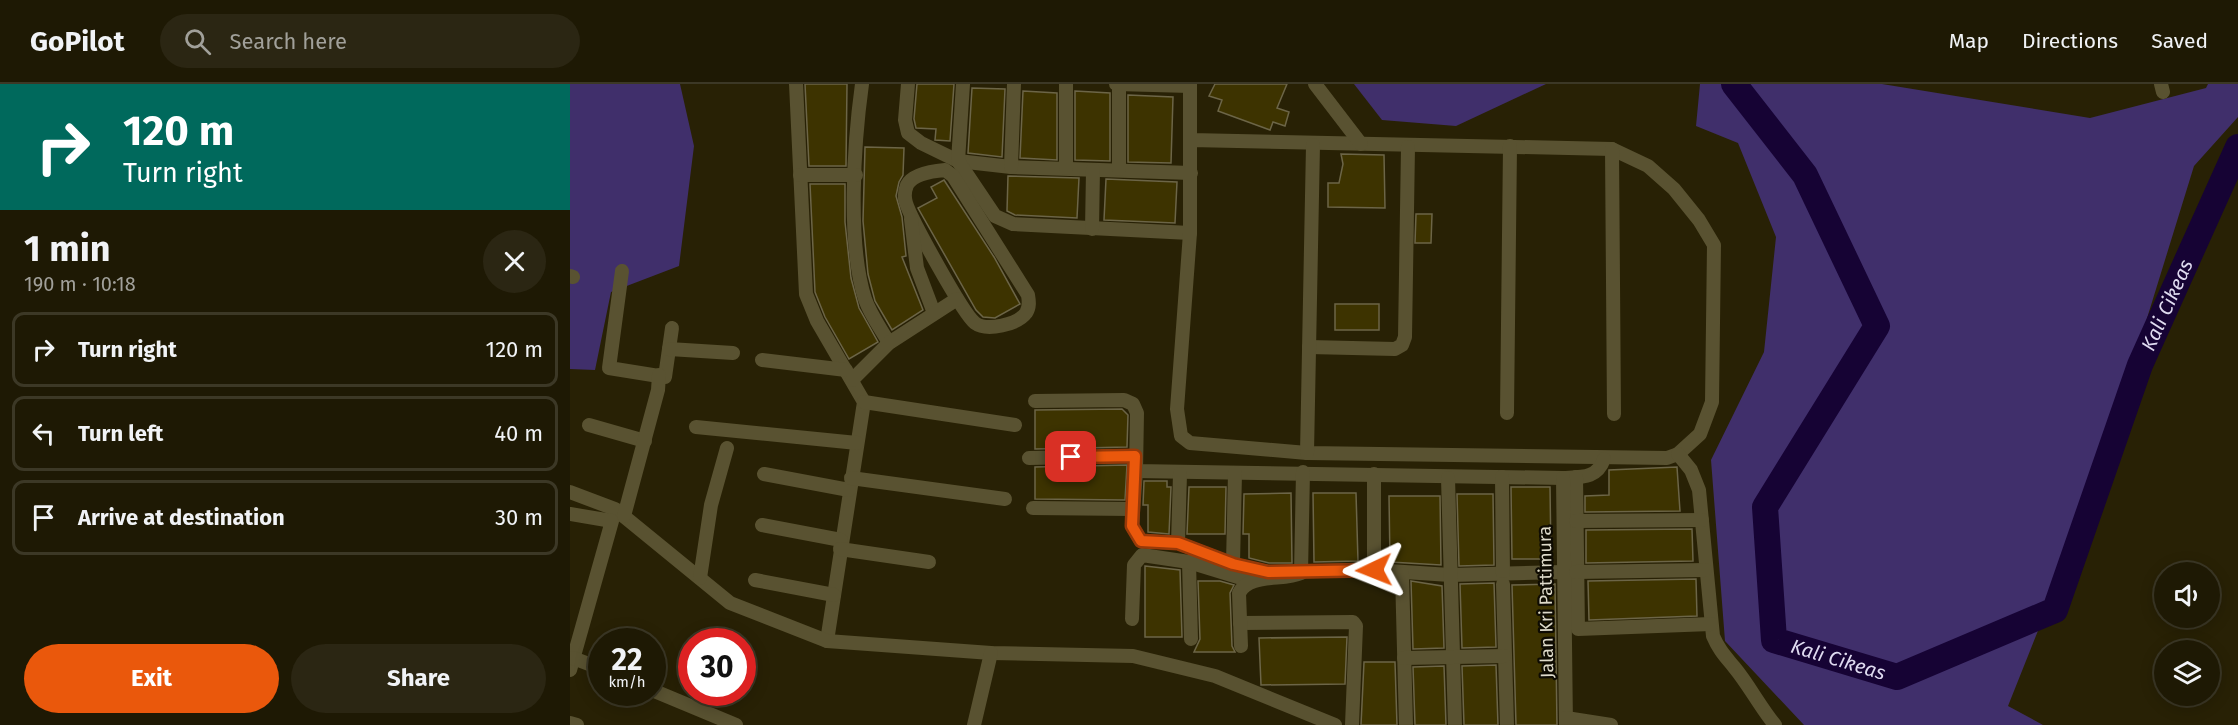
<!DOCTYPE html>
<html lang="en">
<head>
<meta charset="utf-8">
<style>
	:root { --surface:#1e1904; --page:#2b2613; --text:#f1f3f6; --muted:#a1a09a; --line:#3c3826; --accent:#ea580c }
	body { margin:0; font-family:"Fira Sans",sans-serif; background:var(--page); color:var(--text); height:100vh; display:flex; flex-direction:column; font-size:22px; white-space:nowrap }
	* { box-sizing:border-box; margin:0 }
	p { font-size:20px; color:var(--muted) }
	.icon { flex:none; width:33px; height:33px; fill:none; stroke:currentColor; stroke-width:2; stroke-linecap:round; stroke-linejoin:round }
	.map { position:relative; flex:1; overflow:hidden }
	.panel { display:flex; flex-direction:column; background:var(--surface); width:570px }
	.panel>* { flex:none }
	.guide { background:#00695c; color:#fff; overflow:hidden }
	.buttons { position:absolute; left:1584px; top:478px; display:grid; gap:12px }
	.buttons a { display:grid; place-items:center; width:66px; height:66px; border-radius:50%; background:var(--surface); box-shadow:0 3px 15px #0003,0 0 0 2px var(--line); font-size:30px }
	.speed { position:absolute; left:18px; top:544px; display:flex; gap:12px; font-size:30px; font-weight:700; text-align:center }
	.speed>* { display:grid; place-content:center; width:78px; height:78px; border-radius:50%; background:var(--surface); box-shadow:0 3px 15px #0003,0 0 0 2px var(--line); line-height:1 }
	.speed small { font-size:15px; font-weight:400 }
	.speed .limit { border:9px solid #d22; background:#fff; color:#111 }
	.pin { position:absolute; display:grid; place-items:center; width:51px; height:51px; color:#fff; margin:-26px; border-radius:12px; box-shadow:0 3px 9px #0006 }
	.me { position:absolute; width:66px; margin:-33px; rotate:268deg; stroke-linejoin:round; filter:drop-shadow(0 0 4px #0008) }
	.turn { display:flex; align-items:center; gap:21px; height:126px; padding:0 24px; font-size:27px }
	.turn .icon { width:78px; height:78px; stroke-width:2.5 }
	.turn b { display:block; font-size:42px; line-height:51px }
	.round { display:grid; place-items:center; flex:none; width:63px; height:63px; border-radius:32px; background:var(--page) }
	.summary { display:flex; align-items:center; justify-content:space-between; height:102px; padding:0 24px }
	h1 { font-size:36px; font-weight:700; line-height:45px }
	.cta { display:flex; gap:12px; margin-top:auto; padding:12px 24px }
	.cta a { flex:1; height:69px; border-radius:36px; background:var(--accent); color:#fff; font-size:24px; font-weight:700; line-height:69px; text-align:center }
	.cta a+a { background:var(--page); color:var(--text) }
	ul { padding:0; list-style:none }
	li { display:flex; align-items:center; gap:18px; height:75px; margin:0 12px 9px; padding:0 12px; border:3px solid var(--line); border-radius:12px }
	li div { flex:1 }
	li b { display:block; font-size:22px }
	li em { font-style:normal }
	header { display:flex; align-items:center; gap:36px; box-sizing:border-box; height:84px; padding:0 30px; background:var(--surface); border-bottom:2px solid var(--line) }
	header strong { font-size:28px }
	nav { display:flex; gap:33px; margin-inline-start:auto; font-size:21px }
	.search { width:420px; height:54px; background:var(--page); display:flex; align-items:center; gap:15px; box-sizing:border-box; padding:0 21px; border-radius:33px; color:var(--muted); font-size:22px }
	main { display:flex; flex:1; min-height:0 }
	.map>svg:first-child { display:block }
</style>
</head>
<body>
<header>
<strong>GoPilot</strong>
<div class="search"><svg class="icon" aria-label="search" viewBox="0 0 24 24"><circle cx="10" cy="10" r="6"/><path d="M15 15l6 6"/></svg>Search here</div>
<nav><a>Map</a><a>Directions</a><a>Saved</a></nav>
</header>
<main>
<section class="panel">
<div class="guide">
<div class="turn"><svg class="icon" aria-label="right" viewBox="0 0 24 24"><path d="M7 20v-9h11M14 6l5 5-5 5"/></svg><div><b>120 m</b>Turn right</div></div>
</div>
<div class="summary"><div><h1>1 min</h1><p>190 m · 10:18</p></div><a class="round"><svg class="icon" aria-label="close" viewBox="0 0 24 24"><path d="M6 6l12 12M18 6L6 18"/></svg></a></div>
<ul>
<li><svg class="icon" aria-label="right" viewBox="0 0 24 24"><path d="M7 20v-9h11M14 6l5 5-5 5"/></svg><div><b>Turn right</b></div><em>120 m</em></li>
<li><svg class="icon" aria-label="left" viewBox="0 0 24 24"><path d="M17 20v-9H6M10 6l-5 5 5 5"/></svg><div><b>Turn left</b></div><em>40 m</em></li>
<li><svg class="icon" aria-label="arrive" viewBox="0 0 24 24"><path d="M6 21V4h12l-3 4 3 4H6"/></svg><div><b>Arrive at destination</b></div><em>30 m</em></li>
</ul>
<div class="cta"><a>Exit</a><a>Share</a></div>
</section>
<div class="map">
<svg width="1668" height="641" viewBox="0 0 1668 641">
	<rect width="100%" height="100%" fill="#282105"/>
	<g fill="#402f6b">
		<polygon points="0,0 110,0 124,62 109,182 41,208 25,286 0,285"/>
		<polygon points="784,0 976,0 886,42 812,36"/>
		<polygon points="1130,0 1312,0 1520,34 1636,4 1638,0 1668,0 1668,33 1624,82 1524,406 1438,622 1473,641 1234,641 1155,557 1141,376 1194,268 1206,153 1168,59 1126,42"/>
	</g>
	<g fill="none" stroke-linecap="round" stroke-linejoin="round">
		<path stroke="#160334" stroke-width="26" id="s1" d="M1164,0L1235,91L1307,242L1195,423L1204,556L1327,593L1485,526L1570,281L1668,63"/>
	</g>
	<g fill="#3d3300" stroke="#6c6547" stroke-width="1.5">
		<polygon points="235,0 277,0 276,82 239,82"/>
		<polygon points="347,0 384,0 380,57 365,56 366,45 346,44 344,35"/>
		<polygon points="645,0 717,0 707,24 719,28 715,42 703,38 700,46 648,27 652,16 639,12"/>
		<polygon points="402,4 435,5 432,73 398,69"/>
		<polygon points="453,7 487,9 487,76 450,74"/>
		<polygon points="505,7 540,9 540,77 505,76"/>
		<polygon points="558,11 603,13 601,79 558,78"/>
		<polygon points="295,63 334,64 333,91 329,98 326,112 332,133 336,172 332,173 353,226 322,246 305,217 298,190 293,137"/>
		<polygon points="771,70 814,71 815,124 758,123 758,99 769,99 773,80"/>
		<polygon points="438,92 509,94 507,134 445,131 437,127"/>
		<polygon points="536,95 607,98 605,139 534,136"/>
		<polygon points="374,96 424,173 450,220 425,234 413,233 406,226 348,124 367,114 361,103"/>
		<polygon points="240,100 275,100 275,138 281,194 289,224 308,258 279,275 255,233 245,208"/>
		<polygon points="846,130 862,130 861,159 845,159"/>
		<rect x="765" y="220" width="44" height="26"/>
		<polygon points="552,325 558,331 557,363 465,365 465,326"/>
		<polygon points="557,381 555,416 465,415 465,383"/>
		<polygon points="1107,383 1110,427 1015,428 1015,412 1039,411 1039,386"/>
		<polygon points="574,397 597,397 597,403 601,403 599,450 578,448 578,421 573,421"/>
		<polygon points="619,403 656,403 655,450 617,450"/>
		<polygon points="941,403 980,403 981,475 942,475"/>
		<polygon points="721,409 722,479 699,479 679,474 679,450 673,450 674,410"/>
		<polygon points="743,409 786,409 788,477 744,478"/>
		<polygon points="887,410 923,410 924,481 889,482"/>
		<polygon points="819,412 870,412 871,481 820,478"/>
		<polygon points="1122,445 1123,477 1016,479 1016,446"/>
		<polygon points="575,482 610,486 612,553 575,553"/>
		<polygon points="1126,495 1127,532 1019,536 1018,497"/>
		<polygon points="628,497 650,497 664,501 660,509 662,562 665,568 624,568 630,555"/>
		<polygon points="841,497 872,502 874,564 843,565"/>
		<polygon points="924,499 926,563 892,564 890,500"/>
		<polygon points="985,500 987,641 946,641 942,501"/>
		<polygon points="777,553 775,600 691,601 689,554"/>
		<polygon points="794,578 825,578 827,641 791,641"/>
		<polygon points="926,581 928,641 894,641 892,582"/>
		<polygon points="874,582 876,641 845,641 843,583"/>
	</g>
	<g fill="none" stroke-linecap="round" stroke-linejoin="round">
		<g stroke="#595231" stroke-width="14">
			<polyline points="226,0 236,210 247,237 294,318 257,557"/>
			<path d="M292,0C284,58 277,159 295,215C300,230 311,245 319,259"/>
			<polyline points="338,0 335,36 338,49 351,59 388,77 441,83 621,89"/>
			<polyline points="393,0 388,77 425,132 443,140 620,149"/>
			<polyline points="546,0 620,2"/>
			<polyline points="549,0 549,85"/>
			<polyline points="620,0 620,149 607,325 611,352 620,359 737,369 1097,374 1108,370 1130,350 1142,318 1144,161 1129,136 1104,105 1078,82 1042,65 621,56"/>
			<polyline points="745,0 791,60"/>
			<polyline points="1591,0 1593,8"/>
			<polyline points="1042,65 1044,330"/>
			<polyline points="441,83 444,0"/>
			<polyline points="496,84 496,0"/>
			<path d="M375,86L383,92L458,211C459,217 460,223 456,229C448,240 417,248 405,239C393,230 341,135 336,119C334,113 335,106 337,101C343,90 363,87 375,86Z"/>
			<polyline points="230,91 286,91"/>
			<polyline points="341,135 347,184 364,229"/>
			<polyline points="522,145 523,86"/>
			<polyline points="52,187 39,284 95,293 102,244"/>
			<polyline points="0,192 3,193"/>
			<polyline points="739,263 825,265 832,261 835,253 838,63"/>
			<polyline points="99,265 163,269"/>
			<polyline points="192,276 276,286"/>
			<polyline points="282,296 319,259 387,215"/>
			<path d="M465,317L554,316L563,320L567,329L566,387L993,394C1011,393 1027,395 1034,375"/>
			<polyline points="294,318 445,341"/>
			<polyline points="937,329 940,62"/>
			<polyline points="19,341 75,357"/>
			<polyline points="126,343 287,359"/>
			<polyline points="737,369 743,61"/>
			<path d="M1108,370L1121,386L1129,406L1143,552C1149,566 1155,572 1164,583C1179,601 1190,623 1205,641"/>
			<polyline points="459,374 565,372"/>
			<polyline points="566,387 562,442 571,457 608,459 663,480 698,488 804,486 880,491 993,488"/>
			<polyline points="194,390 279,406"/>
			<polyline points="932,393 933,490"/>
			<polyline points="1006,393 1008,545 1141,540"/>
			<polyline points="281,394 435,415"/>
			<polyline points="878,394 885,641"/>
			<polyline points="993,394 996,641"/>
			<polyline points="0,408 45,425 160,519 257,557 421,569 563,572 645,592 765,641"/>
			<polyline points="463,424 561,425"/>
			<polyline points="0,430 42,437 0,586"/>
			<polyline points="54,432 88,306 89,291"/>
			<polyline points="1006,437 1132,436"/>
			<polyline points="192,441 271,456"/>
			<polyline points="608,459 610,390"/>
			<polyline points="270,465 359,478"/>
			<polyline points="619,478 621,555"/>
			<polyline points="663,480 665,389"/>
			<polyline points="804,486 804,390"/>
			<polyline points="1006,488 1135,486"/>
			<polyline points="832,490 836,641"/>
			<polyline points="130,494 141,421 157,364"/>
			<polyline points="185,496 264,511"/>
			<polyline points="933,500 937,641"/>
			<polyline points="562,535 564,481 572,471 619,478 681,497"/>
			<polyline points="670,539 783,538 786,542 782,641"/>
			<path d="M671,562L669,509C679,489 713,497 731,489L733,388"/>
			<polyline points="3,574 32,585"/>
			<polyline points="834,574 934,572"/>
			<polyline points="82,606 166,641"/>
			<polyline points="996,634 1041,641"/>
			<polyline points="0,639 7,641"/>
			<polyline points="404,641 421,569"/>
		</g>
	</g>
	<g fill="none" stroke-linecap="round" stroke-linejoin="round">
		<defs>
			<polyline id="route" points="501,373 565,372 562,442 571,457 608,459 663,480 698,488 804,486"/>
		</defs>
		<use href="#route" stroke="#983908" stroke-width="15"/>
		<use href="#route" stroke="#ea580c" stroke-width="10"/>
	</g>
	<g text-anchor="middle" stroke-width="4.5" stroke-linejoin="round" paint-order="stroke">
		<g font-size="18" fill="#dedaca" stroke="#0e0b02">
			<text transform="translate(976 518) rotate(-91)" y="6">Jalan Kri Pattimura</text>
		</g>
		<g font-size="20" font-style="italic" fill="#dfdbf0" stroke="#0e0b02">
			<text dy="7" stroke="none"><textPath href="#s1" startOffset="1254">Kali Cikeas</textPath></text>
			<text dy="7" stroke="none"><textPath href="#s1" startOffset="696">Kali Cikeas</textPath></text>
		</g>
	</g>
</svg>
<div class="buttons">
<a><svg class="icon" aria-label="sound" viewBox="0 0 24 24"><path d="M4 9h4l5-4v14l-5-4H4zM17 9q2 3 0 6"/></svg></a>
<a><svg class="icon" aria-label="layers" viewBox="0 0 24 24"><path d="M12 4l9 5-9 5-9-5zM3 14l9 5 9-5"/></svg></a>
</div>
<div class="speed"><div>22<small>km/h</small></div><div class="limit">30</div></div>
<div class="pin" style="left:501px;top:373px;background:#d93025"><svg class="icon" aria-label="arrive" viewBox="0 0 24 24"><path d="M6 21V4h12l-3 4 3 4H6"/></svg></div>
<svg class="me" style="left:804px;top:486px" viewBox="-20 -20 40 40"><path d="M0-17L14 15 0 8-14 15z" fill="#ea580c" stroke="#fff" stroke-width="4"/></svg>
</div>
</main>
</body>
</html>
